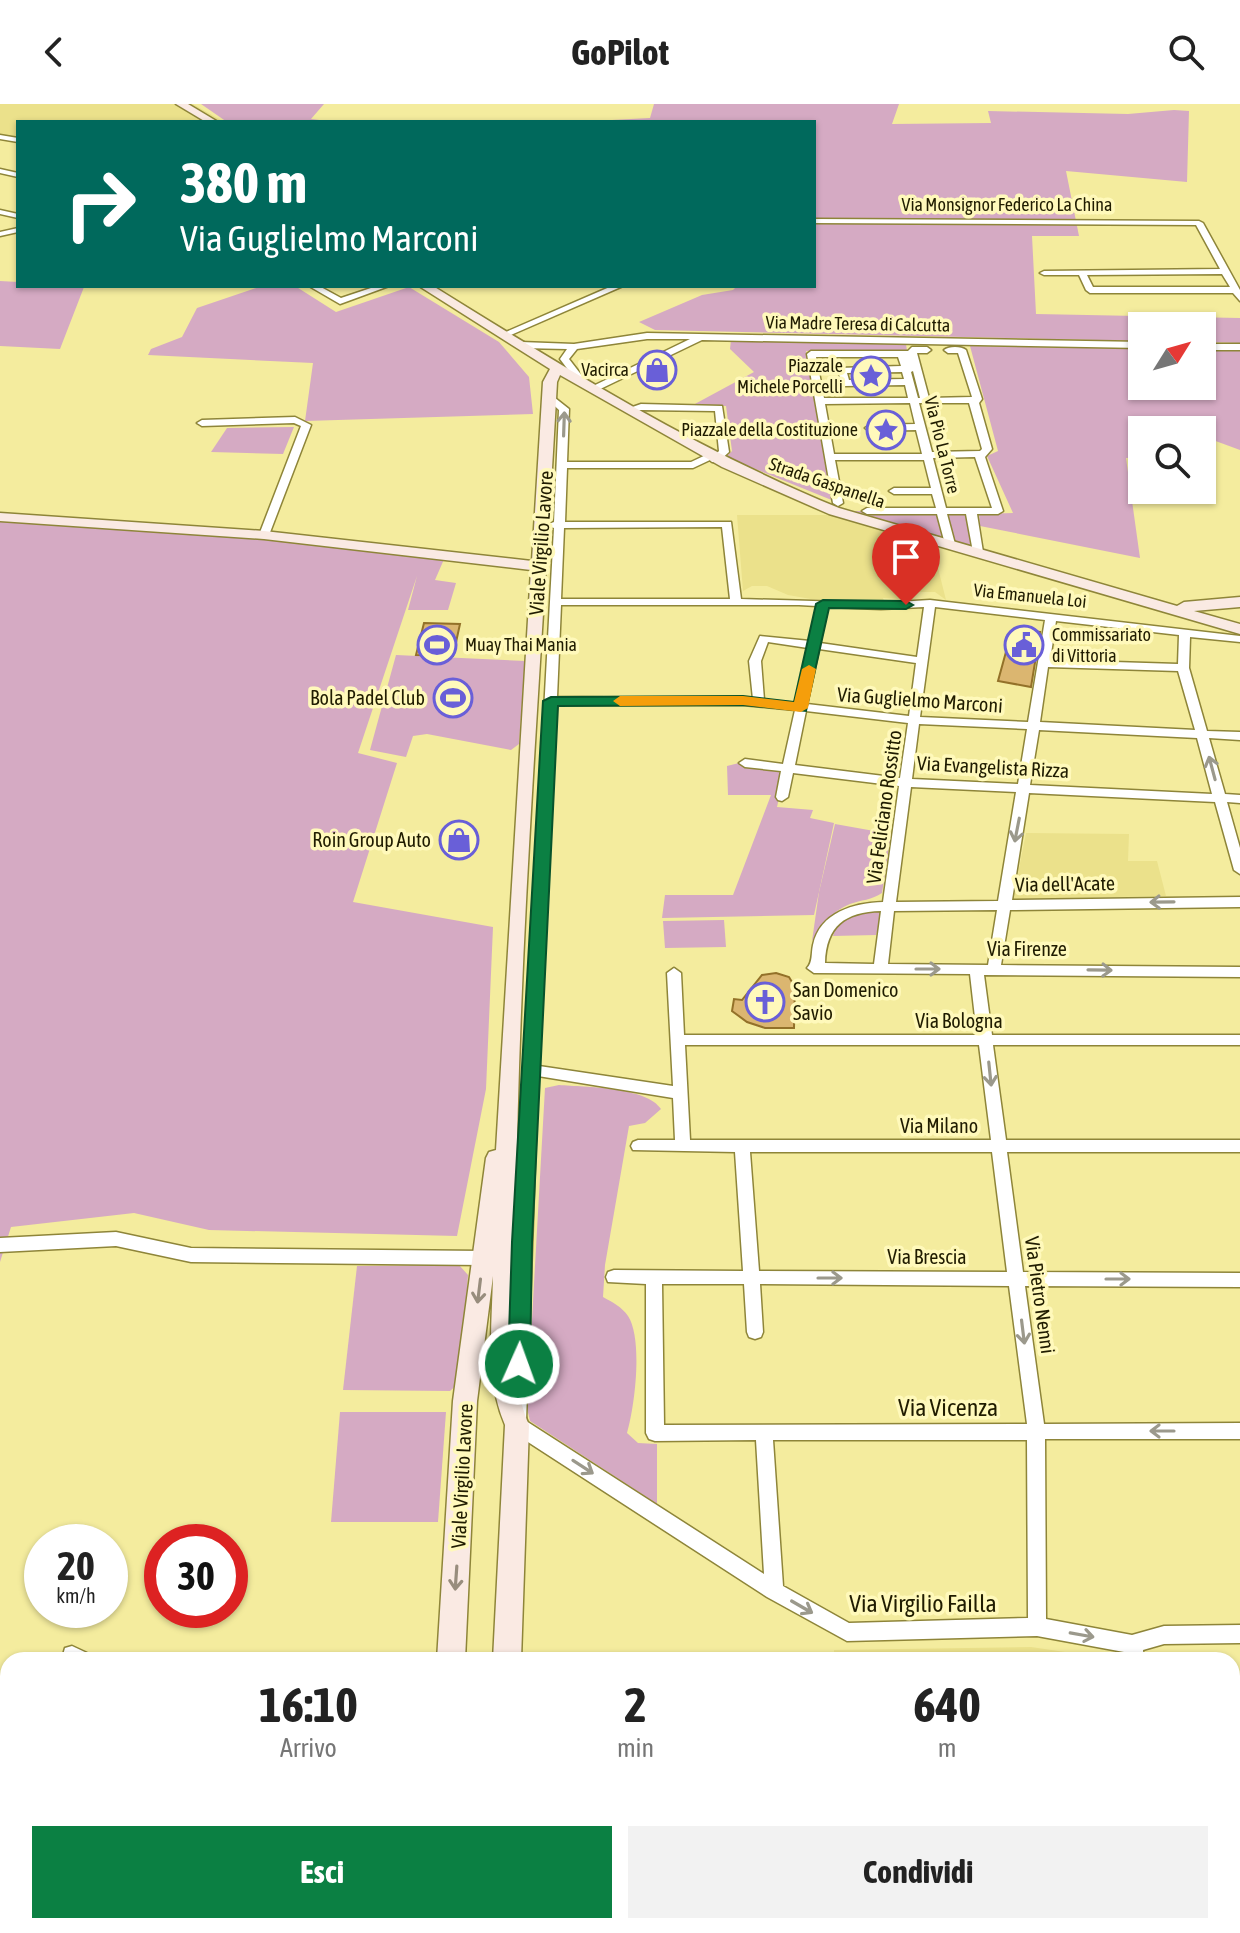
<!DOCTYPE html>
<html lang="it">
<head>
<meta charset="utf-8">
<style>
	:root { --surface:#fff; --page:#f2f2f2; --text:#222; --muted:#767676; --accent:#0b8043 }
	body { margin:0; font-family:"Asap Condensed",sans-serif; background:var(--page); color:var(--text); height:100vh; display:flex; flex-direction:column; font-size:30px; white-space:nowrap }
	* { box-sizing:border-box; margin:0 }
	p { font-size:26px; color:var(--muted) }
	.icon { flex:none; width:44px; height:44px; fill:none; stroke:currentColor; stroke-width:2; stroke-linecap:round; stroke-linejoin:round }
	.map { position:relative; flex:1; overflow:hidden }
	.side { position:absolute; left:0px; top:1548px; width:1240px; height:282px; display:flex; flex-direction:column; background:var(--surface); border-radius:24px 24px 0 0; box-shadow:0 2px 6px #0004 }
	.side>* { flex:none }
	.hud { position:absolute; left:16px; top:16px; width:800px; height:168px; border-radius:0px; box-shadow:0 2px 6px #0004; background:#00695c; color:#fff; overflow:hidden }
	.needle { width:52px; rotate:53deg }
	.fabs { position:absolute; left:1128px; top:208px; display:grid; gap:16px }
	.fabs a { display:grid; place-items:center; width:88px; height:88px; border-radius:0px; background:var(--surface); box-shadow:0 2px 6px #0004; font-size:40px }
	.speed { position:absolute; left:24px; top:1420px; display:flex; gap:16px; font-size:40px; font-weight:700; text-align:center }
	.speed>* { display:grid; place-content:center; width:104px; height:104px; border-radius:50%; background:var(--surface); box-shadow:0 2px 6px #0004; line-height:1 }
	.speed small { font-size:20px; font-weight:400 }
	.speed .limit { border:12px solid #d22; background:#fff; color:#111 }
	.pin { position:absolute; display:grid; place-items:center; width:68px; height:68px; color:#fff; margin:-82px -34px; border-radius:50% 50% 50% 0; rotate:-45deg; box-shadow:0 0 8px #0007 }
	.pin .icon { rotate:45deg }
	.me { position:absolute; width:88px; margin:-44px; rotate:2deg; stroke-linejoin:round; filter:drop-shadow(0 0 6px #0008) }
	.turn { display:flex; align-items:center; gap:28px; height:168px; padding:0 32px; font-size:36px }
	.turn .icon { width:104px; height:104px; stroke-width:2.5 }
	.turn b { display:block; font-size:56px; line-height:68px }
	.eta { display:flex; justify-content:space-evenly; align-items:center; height:136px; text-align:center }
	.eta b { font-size:48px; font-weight:700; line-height:56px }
	.primary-button { display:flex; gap:16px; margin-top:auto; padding:16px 32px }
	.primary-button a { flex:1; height:92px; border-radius:0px; background:var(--accent); color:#fff; font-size:32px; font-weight:700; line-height:92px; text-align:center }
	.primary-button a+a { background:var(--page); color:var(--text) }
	header { display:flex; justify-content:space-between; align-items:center; height:104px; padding:0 32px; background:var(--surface); font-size:36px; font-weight:700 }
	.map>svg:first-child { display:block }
</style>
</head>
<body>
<header><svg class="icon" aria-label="back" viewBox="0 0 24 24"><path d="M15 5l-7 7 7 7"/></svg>GoPilot<svg class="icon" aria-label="search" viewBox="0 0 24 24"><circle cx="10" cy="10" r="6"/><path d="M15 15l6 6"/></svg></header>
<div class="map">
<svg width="1240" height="1829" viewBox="0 0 1240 1829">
	<rect width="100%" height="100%" fill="#f4ec9e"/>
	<g fill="#ebe18b">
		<polygon points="0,0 193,0 224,18 18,18 18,34 0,30"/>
		<polygon points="737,411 833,411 932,440 946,496 935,488 912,488 900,495 883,494 884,497 811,495 788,491 767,482 752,482 743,487"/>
		<polygon points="1026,729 1129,730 1128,757 1157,757 1166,792 1013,795"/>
		<polygon points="1031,1543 1119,1556 834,1556 834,1546"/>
		<polygon points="853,1822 1045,1822 1046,1829 854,1829"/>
	</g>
	<g fill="#d5aac3">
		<polygon points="201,0 324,0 311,15 336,18 227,18"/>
		<polygon points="654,0 899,0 892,20 991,19 988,7 1128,10 1174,6 1189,7 1187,78 1066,67 1079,132 1032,132 1036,210 1240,214 1240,239 1202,238 1202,222 1142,222 1142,237 655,226 639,218 702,191 733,186 737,182 814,182 814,18 574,18 650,14"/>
		<polygon points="0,177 18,178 18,182 84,183 60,245 0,242"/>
		<polygon points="262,182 295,182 336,208 409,183 499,238 529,273 533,310 305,317 313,259 148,251 151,245 182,233 197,204"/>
		<polygon points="731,236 906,240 907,247 806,247 834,397 726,353 732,347 726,302 693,301 754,268 730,245"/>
		<polygon points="970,242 1142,245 1142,282 1202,282 1202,246 1240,246 1240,346 1202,332 1202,326 1142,326 1142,354 1126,354 1140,454 980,422 979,410 1013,409 987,352 998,347"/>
		<polygon points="294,323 283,350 211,348 227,324"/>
		<polygon points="845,407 969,408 976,446"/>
		<polygon points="0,417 178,428 445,453 435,476 456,479 448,506 408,506 417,472 358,649 397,659 353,798 493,823 486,985 457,1132 209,1126 134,1109 11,1123 0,1158"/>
		<polygon points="396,551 525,557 519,640 511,646 427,630 413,632 406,653 370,646"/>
		<polygon points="739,659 785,666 777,703 813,706 810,714 834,719 814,811 662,814 665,791 733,791 771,691 728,691 727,662"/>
		<path d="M835,720L891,730L882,789C872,796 861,796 850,800C832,807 822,821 812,837L819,788Z"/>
		<polygon points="872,804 882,808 876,831 833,832 837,820"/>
		<polygon points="724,816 726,843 665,844 663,817"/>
		<path d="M559,981C585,983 647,983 661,1005L645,1019L629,1022L605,1161L603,1193C612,1198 622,1203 628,1212C643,1235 635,1302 627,1329L638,1339L657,1340V1400L530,1317L527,1304L545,984Z"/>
		<polygon points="459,1161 468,1171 460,1278 450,1287 343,1286 357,1162"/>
		<polygon points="340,1308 446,1308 438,1418 331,1418"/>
		<polygon points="0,1636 8,1641 8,1822 317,1822 328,1829 0,1829"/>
	</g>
	<g fill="#dbb670" stroke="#937129" stroke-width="2">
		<polygon points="424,519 460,520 453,552 416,551"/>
		<polygon points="1012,526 1040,528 1031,583 998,577"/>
		<polygon points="776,869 789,873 795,883 794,924 765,924 747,918 732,907 734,895 742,896 762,871"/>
	</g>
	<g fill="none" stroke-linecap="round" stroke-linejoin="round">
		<defs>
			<g id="street">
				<polygon points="0,31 18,34 18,38 0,35"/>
				<polygon points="0,65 18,69 18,73 0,69"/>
				<polygon points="0,106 18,110 18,114 0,110"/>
				<path d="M814,115L1199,117L1203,119L1240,186V197L1233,189H1090L1086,186L1079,171H1044L1040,169L1044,167L1220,165L1196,121L814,119ZM1222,170L1230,183H1093L1087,171Z"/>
				<polygon points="18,124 18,128 0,132 0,128"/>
				<polygon points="309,182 319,182 341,194 377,182 389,182 340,200"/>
				<polygon points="612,182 623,182 506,233 499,231"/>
				<polygon points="647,229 1142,238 1142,244 702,236 594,288 589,285 591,283 690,235 647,235 577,245 569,255 586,277 581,280 578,279 560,255 567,245 521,244 517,241 521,238 574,240"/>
				<rect x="1202" y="240" width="38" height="6"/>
				<path d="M912,243H927L931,246L927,249H917L929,294L972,293L958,249H948L944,246C949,242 961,242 966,246L982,295L979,299L992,345L985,353L1003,407L998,410H977L983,448L982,450L978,451L973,448L966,410H947L955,440L950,443L945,440L937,410H867L862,407L867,404H936L932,390H894L889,387L894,384H931L924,356H835L843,399L838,402L833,399L807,250L811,247H908ZM816,253H898L901,262L839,264L840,279L845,282L905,281L908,294H824ZM913,267L920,294H918L911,268ZM902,268L904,275L849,276L847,269ZM910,299L915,320L870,321L865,324L870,327L916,326L922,350H834L825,300ZM919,299H969L982,345L980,347L932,348ZM975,353L992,404H946L933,354Z"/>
				<path d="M550,290L569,305L567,358H691L708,350L713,353L719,347L715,307L641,306L629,309L624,306L641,300L722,302L729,348L718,358H712L710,356L693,364H567L565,418H731L741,495L881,499L930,496L1240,532V538L1190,533L1189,564L1207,627L1240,628V636L1209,634L1225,690L1240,691V699L1227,698L1240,744V770L1234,766L1215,698L1029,689L1012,796L1240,793V803L1010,806L1001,861L1240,863V873L984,871L992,931H1240V941H993L1006,1036H1240V1048H1007L1023,1168L1240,1169V1183L1025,1182L1044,1320L1240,1319V1335H1045L1046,1515L1132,1531L1164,1522L1240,1521V1539L1164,1540L1143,1546L1144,1556H1126L1124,1548L1037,1532L847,1537L767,1493L511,1327L508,1321L519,1067L554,424L546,421L554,418L559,306L545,293ZM722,423L730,495H561L564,424ZM561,501H799L817,502L810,537L760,532L749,557L753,595L557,593ZM828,503L881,505L924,503L917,553L820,539ZM935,503L1045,516L1028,618L920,613ZM1056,517L1179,531L1178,560L1050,556ZM768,538L808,544L796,599L764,596L761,557ZM819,545L916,559L909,612L807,600ZM1048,563L1178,567L1195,626L1040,618ZM556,601H743L795,606L783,660L745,655L739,659L745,663L781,667L776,693L778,696L782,697L788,693L793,669L899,682L883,798C854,799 820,808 813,841C811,850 813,858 807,864L814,869L970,870L977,931H684L681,869L674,864L667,869L673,982L539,962ZM806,607L908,619L900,674L795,661ZM919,620L1027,625L1018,680L912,675ZM1039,626L1197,634L1212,690L1030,681ZM911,683L1016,688L998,797L896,798ZM997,806L988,861L888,860L894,807ZM881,807L874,860L825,859C826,822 845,808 881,807ZM685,941H979L991,1036H690ZM538,972L673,994L675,1036H638L633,1038L631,1042L633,1046L735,1048L743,1167L614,1166L608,1168L606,1173L608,1178L646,1180V1329L649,1335L655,1337L756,1336L764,1470L526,1317ZM750,1048H992L1007,1168L759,1167ZM662,1180H744L747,1228L749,1233L755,1235L761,1233L763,1228L760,1180L1009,1182L1027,1320L664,1321ZM773,1336H1027L1028,1514L849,1519L783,1482Z"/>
				<polygon points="295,313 311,321 269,431 268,433 260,433 259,431 301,322 294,319 202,322 197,319 202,316"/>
				<polygon points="116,1128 191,1144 483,1147 489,1149 491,1154 489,1159 483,1161 191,1158 116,1142 0,1148 0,1134"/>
				<polygon points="72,1542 87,1549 89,1556 65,1556 63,1551 65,1544"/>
				<rect x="1232" y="1687" width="8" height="20"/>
				<polygon points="1176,1822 1196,1822 1198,1829 1176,1829"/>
			</g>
			<g id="secondary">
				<polygon points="176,0 188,0 218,18 206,18"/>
				<path d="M419,182H433C565,264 695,345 839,404L1177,502L1184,498L1240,493V503L1194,507L1240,520V530L829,410L722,363L560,271L557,278C542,551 519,826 516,1099C516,1164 504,1263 529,1321L521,1556H493L505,1321C485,1275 492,1221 493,1172L477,1297L465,1556H437L453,1297L486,1054L489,1048L496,1046L531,466L264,435L0,417V409L264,427L532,457L543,278L550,265Z"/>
				<polygon points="417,1822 447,1822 446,1829 416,1829"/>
				<rect x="480" y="1822" width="30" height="7"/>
			</g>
		</defs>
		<use href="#street" stroke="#8e8539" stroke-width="3"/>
		<use href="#secondary" stroke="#8e8539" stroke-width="3"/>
		<use href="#street" fill="#fff" fill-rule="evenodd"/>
		<use href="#secondary" fill="#faeae3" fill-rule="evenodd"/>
	</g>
	<defs><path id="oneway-shaft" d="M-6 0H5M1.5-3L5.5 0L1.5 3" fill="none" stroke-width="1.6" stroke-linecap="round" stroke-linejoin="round" transform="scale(2)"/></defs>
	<g stroke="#9b998c">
		<use href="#oneway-shaft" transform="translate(564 320) rotate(-88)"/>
		<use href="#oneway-shaft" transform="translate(1212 664) rotate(-105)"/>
		<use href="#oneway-shaft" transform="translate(1017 726) rotate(101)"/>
		<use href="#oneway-shaft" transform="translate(1162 798) rotate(179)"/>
		<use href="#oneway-shaft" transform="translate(928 865)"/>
		<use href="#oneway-shaft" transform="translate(1100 866) rotate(1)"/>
		<use href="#oneway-shaft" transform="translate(990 970) rotate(84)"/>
		<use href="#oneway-shaft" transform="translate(830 1174)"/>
		<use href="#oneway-shaft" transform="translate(1118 1175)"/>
		<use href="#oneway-shaft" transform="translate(1023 1228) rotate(83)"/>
		<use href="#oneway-shaft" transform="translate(1162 1327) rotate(180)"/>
		<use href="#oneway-shaft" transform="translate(583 1363) rotate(33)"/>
		<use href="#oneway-shaft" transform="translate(802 1503) rotate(30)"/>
		<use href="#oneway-shaft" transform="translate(1082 1531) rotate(10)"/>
	</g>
	<g stroke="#988d7d">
		<use href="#oneway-shaft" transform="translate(479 1187) rotate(97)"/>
		<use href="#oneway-shaft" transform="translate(456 1474) rotate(94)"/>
	</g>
	<polygon fill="#0b8043" stroke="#07532c" stroke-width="2" points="823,496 906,497 913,501 906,505 829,504 806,607 743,601 558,602 532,1138 530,1260 527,1266 519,1269 511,1266 508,1260 512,1138 543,597 551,593 743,592 794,598 816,500"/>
	<polygon fill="#f59e0b" points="809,561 816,565 808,604 801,608 743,601 620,602 613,597 620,592 743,592 794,598 802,565"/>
	<defs>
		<symbol id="shop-ring" viewBox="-11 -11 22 22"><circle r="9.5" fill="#fff9bb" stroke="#695fd8" stroke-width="1.5"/><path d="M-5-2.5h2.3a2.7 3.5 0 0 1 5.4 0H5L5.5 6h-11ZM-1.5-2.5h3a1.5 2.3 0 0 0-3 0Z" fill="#695fd8"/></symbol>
		<symbol id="sight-ring" viewBox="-11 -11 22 22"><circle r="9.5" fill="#fff9bb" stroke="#695fd8" stroke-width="1.5"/><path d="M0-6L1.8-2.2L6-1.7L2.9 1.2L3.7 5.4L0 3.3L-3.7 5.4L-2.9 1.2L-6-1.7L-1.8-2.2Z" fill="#695fd8"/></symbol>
		<symbol id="stadium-ring" viewBox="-11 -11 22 22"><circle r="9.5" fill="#fff9bb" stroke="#695fd8" stroke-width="1.5"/><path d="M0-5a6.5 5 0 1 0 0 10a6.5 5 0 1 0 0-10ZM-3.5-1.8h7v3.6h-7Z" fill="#695fd8"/></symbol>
		<symbol id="civic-ring" viewBox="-11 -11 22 22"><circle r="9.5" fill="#fff9bb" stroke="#695fd8" stroke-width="1.5"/><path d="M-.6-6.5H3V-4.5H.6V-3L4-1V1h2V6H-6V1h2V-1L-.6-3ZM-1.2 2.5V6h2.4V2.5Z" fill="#695fd8"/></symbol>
		<symbol id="church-ring" viewBox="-11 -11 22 22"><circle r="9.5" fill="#fff9bb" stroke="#695fd8" stroke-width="1.5"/><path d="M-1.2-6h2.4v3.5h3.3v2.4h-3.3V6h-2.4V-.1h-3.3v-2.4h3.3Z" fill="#695fd8"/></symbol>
	</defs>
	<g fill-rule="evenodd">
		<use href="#shop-ring" x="635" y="244" width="44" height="44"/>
		<use href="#sight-ring" x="849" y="250" width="44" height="44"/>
		<use href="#sight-ring" x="864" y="304" width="44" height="44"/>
		<use href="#stadium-ring" x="415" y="519" width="44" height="44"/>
		<use href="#civic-ring" x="1002" y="519" width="44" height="44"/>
		<use href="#stadium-ring" x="431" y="572" width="44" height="44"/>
		<use href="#shop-ring" x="437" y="714" width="44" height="44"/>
		<use href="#church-ring" x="743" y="876" width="44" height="44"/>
	</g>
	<g text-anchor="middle" stroke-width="7" stroke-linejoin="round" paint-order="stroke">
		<g font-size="18" fill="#201c00" stroke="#fff9bb">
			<text x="1007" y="107">Via Monsignor Federico La China</text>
			<text transform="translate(858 220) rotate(1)" y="6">Via Madre Teresa di Calcutta</text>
			<text transform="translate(942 341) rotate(76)" y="6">Via Pio La Torre</text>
			<text transform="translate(827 379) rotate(19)" y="6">Strada Gaspanella</text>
			<text transform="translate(1030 492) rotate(6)" y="6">Via Emanuela Loi</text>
		</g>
		<g font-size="18" fill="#201c00" stroke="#fff9bb" text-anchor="end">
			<text x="843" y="268">Piazzale<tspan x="843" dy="21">Michele Porcelli</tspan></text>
			<text x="629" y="272">Vacirca</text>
			<text x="858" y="332">Piazzale della Costituzione</text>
			<text x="1052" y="537" text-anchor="start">Commissariato<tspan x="1052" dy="21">di Vittoria</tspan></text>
			<text x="465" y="547" text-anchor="start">Muay Thai Mania</text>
		</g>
		<g font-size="20" fill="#201c00" stroke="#fff9bb">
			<text transform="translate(541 439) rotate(-86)" y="7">Viale Virgilio Lavore</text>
			<text transform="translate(920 596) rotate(4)" y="7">Via Guglielmo Marconi</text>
			<text transform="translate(993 663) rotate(3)" y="7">Via Evangelista Rizza</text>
			<text transform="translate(884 703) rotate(-82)" y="7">Via Feliciano Rossitto</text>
			<text transform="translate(1065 780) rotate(-1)" y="7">Via dell'Acate</text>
			<text x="1027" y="852">Via Firenze</text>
			<text x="959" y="924">Via Bologna</text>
			<text x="939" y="1029">Via Milano</text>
			<text x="927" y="1160">Via Brescia</text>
			<text transform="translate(1040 1191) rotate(82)" y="7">Via Pietro Nenni</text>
			<text transform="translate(462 1372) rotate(-87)" y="7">Viale Virgilio Lavore</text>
		</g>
		<g font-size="20" fill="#201c00" stroke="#fff9bb" text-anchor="end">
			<text x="425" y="601">Bola Padel Club</text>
			<text x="431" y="743">Roin Group Auto</text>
			<text x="793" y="893" text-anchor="start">San Domenico<tspan x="793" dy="23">Savio</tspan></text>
		</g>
		<g font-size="24" fill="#201c00" stroke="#fff9bb">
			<text x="948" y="1312">Via Vicenza</text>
			<text x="923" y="1508">Via Virgilio Failla</text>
		</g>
	</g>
</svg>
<div class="fabs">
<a><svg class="needle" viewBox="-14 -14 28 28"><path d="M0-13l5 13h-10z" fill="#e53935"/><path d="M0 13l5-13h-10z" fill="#767676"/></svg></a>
<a><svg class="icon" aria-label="search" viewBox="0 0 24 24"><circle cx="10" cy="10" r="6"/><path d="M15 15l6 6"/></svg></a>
</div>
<div class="speed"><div>20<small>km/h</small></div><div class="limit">30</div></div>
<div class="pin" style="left:906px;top:501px;background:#d93025"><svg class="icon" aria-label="arrive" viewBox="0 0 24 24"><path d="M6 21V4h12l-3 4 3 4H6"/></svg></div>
<svg class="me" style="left:519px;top:1260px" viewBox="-20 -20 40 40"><circle r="17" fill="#0b8043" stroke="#fff" stroke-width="3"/><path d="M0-11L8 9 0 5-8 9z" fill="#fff"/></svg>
<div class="hud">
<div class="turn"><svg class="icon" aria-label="right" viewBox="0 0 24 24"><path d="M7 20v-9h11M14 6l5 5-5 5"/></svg><div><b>380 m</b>Via Guglielmo Marconi</div></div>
</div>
<section class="side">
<div class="eta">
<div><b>16:10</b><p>Arrivo</p></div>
<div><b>2</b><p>min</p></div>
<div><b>640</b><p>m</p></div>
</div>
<div class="primary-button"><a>Esci</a><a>Condividi</a></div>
</section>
</div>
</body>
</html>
